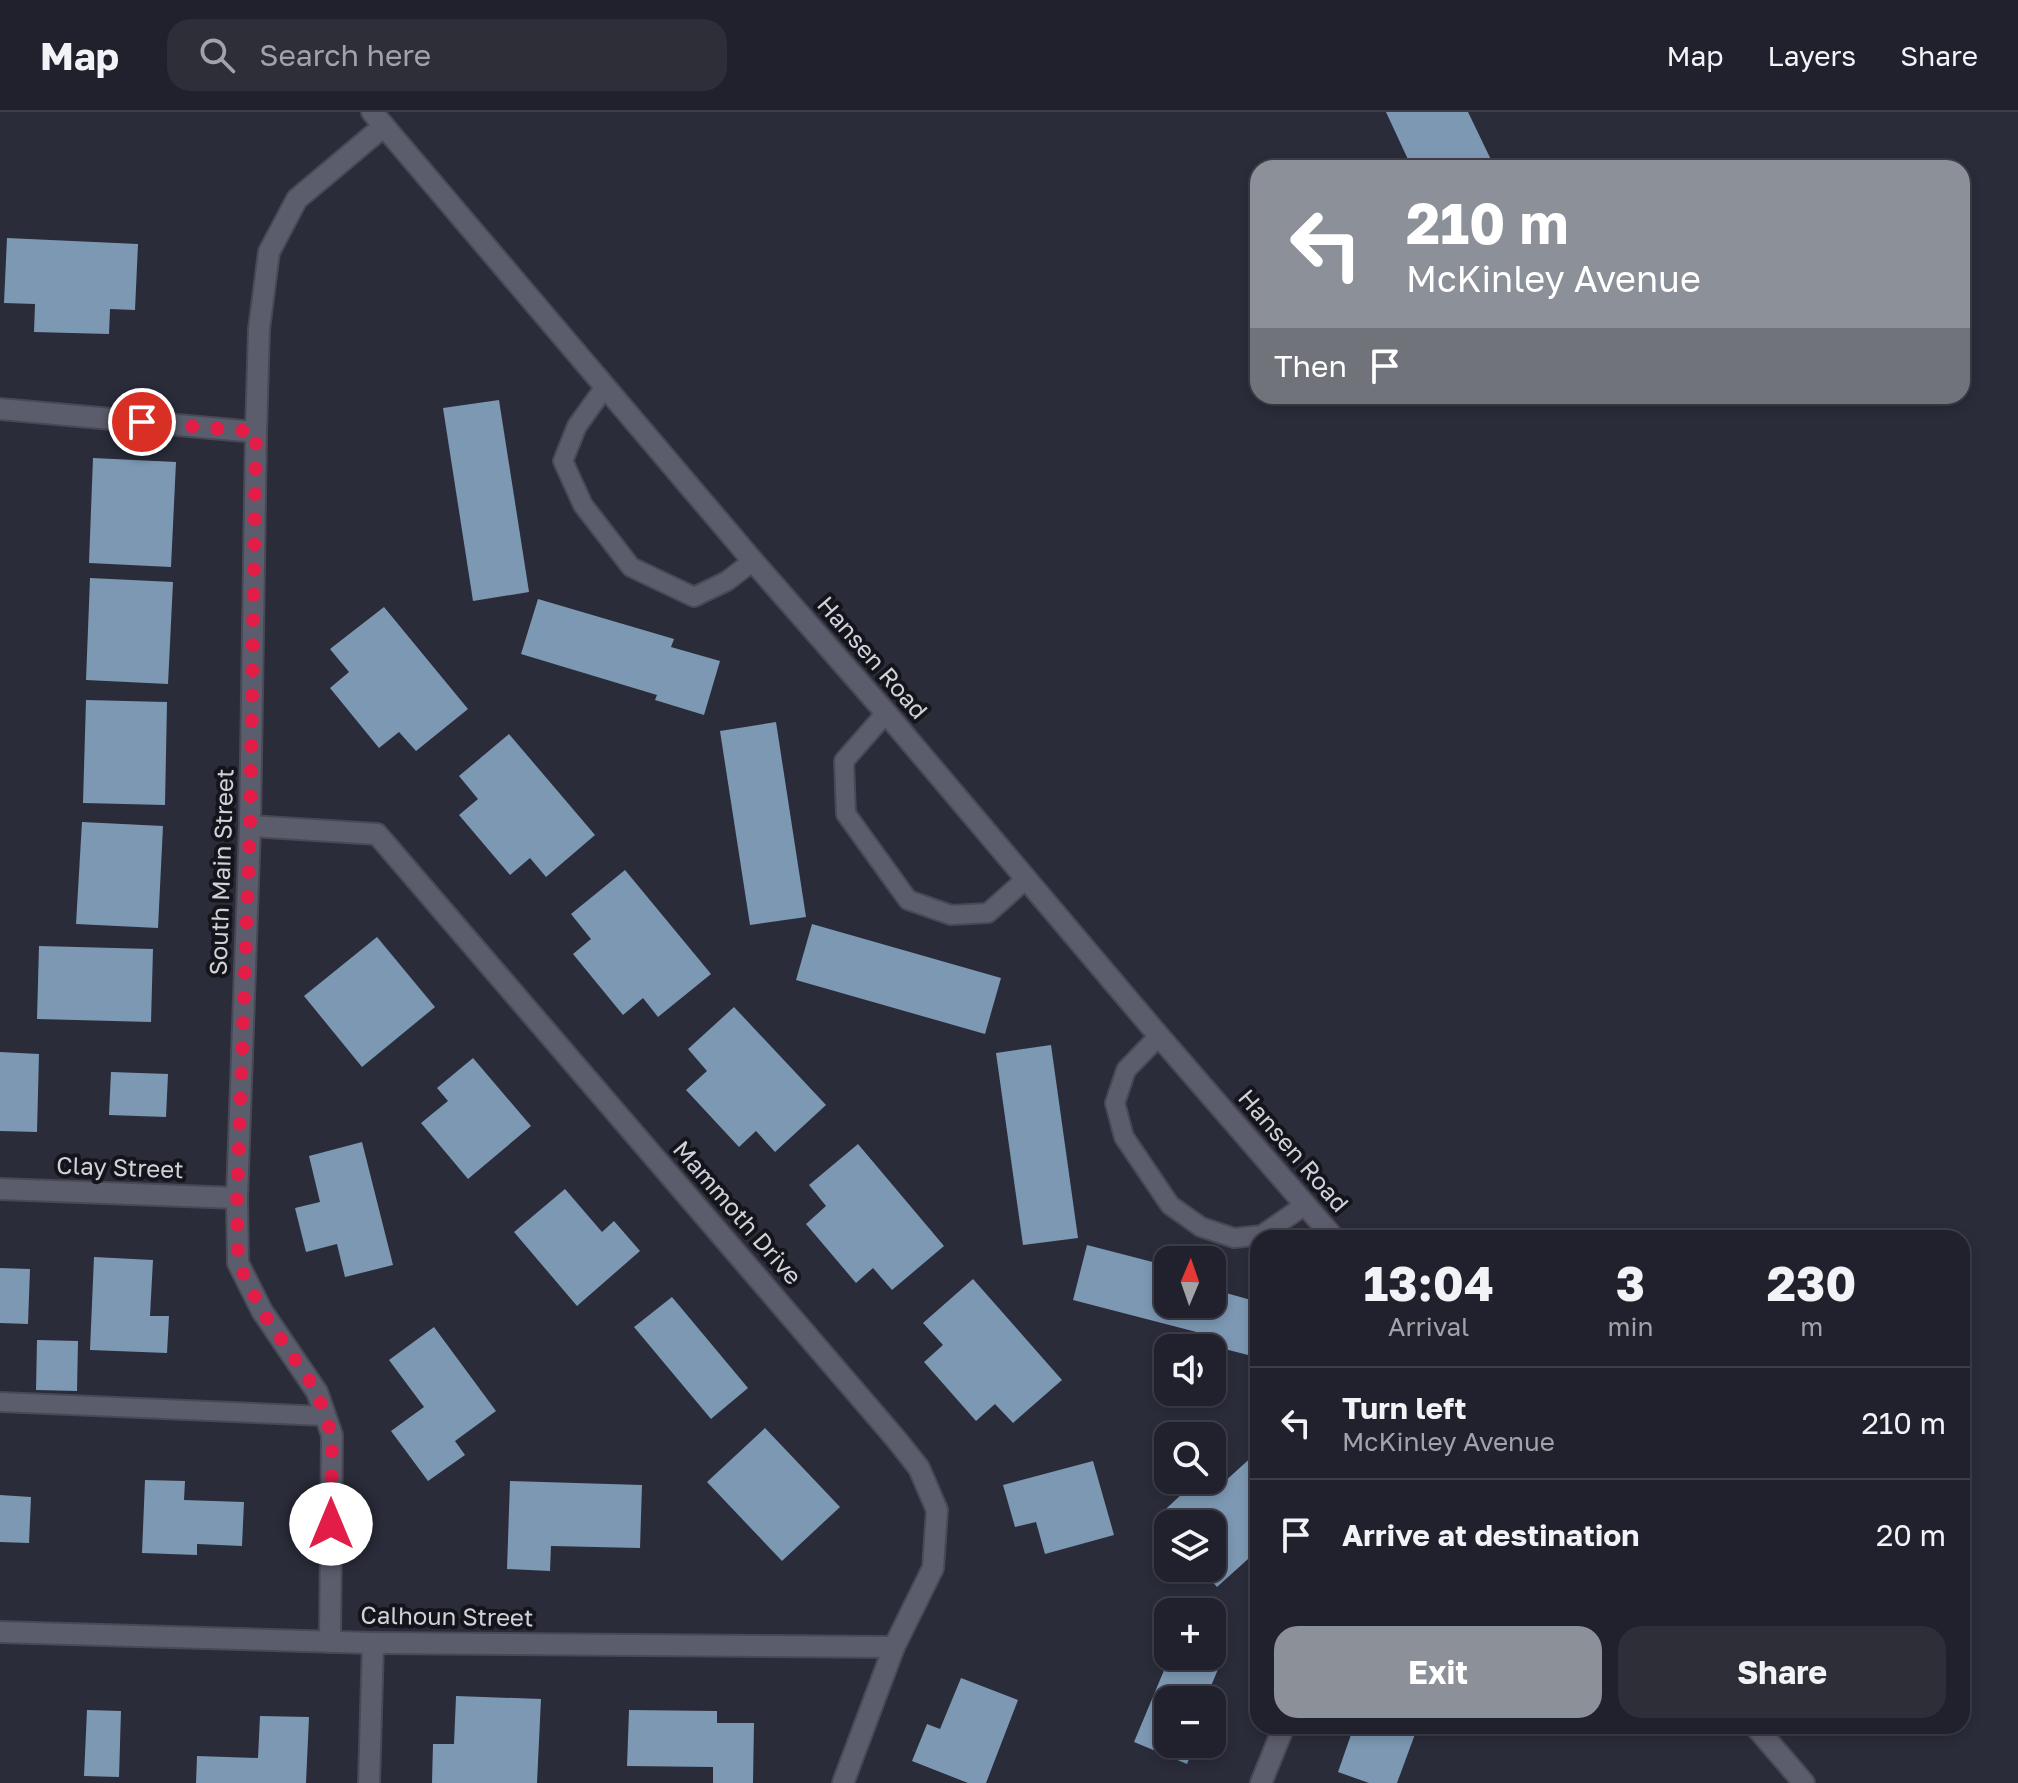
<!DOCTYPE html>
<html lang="en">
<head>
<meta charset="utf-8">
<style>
	:root { --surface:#20212c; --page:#2d2e38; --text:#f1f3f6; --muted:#a2a3a9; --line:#3d3e48; --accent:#8c9099 }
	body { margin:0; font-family:"Golos Text",sans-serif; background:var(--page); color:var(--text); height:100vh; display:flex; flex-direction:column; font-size:30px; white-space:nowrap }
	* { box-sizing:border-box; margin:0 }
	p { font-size:26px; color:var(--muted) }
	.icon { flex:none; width:44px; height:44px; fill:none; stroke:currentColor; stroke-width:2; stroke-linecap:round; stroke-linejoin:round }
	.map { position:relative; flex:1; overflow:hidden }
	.side { position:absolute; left:1250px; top:1118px; width:720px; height:504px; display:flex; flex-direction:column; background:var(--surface); border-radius:24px; box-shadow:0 4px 12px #0003,0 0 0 2px var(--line) }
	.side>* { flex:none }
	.hud { position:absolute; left:1250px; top:48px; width:720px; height:244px; border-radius:24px; box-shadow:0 4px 12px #0003,0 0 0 2px var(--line); background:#8c9099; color:#fff; overflow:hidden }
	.needle { width:52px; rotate:2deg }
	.controls { position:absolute; left:1154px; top:1134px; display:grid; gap:16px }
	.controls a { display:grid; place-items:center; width:72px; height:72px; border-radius:16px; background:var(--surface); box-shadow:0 4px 12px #0003,0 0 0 2px var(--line); font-size:40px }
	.pin { position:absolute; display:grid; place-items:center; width:68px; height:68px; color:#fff; margin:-34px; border:4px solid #fff; border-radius:50%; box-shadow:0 2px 8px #0007 }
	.me { position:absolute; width:88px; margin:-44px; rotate:0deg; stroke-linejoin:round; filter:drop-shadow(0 0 6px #0008) }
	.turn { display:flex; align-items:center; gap:28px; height:168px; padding:0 24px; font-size:36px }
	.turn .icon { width:104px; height:104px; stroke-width:2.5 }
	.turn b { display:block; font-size:56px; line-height:68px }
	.then { display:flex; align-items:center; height:76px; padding:0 24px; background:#0003; gap:16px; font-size:30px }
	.eta { display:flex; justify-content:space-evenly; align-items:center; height:136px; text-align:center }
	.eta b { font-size:48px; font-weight:700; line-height:56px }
	.primary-button { display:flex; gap:16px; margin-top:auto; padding:16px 24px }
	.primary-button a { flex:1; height:92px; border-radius:24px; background:var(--accent); color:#fff; font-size:32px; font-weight:700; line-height:92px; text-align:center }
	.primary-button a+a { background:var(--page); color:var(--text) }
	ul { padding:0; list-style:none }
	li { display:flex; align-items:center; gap:24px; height:112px; padding:0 24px; border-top:2px solid var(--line) }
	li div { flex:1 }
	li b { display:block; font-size:30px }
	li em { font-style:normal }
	header { display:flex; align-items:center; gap:48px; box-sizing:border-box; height:112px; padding:0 40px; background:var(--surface); border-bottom:2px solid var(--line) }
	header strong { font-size:38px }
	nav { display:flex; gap:44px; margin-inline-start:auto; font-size:28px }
	.search { width:560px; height:72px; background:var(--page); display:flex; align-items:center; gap:20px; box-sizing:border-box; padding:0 28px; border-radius:24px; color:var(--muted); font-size:30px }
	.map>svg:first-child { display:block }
</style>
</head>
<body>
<header>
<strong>Map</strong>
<div class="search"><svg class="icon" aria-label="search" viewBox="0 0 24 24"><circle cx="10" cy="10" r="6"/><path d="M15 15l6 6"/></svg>Search here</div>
<nav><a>Map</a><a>Layers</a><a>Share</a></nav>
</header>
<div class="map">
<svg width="2018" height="1671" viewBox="0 0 2018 1671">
	<rect width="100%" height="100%" fill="#2a2c3a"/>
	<g fill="#7d98b3">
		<polygon points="1386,0 1468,0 1495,56 1412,56"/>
		<polygon points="7,126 138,132 135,198 110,197 109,222 34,220 35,192 4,191"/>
		<polygon points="499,288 529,480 473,489 443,296"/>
		<polygon points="93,346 176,350 171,455 89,451"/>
		<polygon points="90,466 173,470 168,572 86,568"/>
		<polygon points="538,487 674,527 671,535 720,549 704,603 655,588 657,583 521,542"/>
		<polygon points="384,495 468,597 416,639 399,620 379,636 330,576 349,560 330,537"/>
		<polygon points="86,588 167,590 165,693 83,691"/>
		<polygon points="776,610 806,805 750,813 720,619"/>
		<polygon points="509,622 595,723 546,765 530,746 510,763 459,703 478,687 459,664"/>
		<polygon points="82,710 163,714 158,816 76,812"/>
		<polygon points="625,758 711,862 658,905 643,886 623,903 573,842 591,827 571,802"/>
		<polygon points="812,812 1001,866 985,922 796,868"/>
		<polygon points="377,825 435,895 362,955 304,884"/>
		<polygon points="39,834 153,837 151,910 37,907"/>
		<polygon points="734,895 826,993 775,1040 756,1019 739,1035 686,978 707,959 688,937"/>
		<polygon points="1051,933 1078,1126 1023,1133 996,941"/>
		<polygon points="0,940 39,942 37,1020 0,1019"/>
		<polygon points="473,946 531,1014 468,1067 421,1011 448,989 437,976"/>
		<polygon points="111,960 168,962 166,1005 109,1003"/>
		<polygon points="362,1030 393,1153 345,1165 337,1132 306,1140 295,1096 320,1090 309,1044"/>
		<polygon points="858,1032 944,1134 892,1178 873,1156 856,1171 806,1112 826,1094 809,1073"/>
		<polygon points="565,1077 602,1120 614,1109 640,1139 577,1194 514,1120"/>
		<polygon points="1087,1133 1168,1154 1168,1192 1212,1192 1212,1165 1222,1168 1219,1179 1258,1190 1258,1220 1252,1244 1205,1232 1208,1223 1073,1188"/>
		<polygon points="94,1145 153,1148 150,1204 169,1204 167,1241 90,1238"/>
		<polygon points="0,1156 30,1157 28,1212 0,1211"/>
		<polygon points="973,1167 1062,1268 1013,1311 995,1292 976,1309 924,1250 943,1233 923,1211"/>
		<polygon points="672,1185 748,1276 711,1307 634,1215"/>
		<polygon points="434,1215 496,1299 455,1329 465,1343 428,1369 391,1319 424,1295 389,1248"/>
		<polygon points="37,1228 78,1229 77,1279 36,1278"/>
		<polygon points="765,1316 840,1395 782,1449 707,1370"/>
		<polygon points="1256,1341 1258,1343 1258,1438 1217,1475 1200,1456 1212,1456 1212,1412 1168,1412 1168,1421 1155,1407 1197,1368 1212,1368 1212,1361 1222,1372"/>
		<polygon points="1093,1349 1114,1423 1045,1442 1036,1410 1015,1415 1003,1373"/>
		<polygon points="145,1368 185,1369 184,1388 244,1390 242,1434 197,1432 197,1443 142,1441"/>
		<polygon points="510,1369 642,1373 640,1436 551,1434 550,1459 507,1457"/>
		<polygon points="0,1383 31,1385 29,1431 0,1430"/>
		<polygon points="1212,1538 1224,1543 1211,1574 1218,1576 1213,1588 1168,1588 1168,1632 1195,1632 1187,1652 1134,1630 1170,1544 1212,1544"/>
		<polygon points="961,1566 1018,1588 986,1671 968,1671 912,1649 927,1612 940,1617"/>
		<polygon points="456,1584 541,1587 537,1671 432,1671 433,1632 454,1632"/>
		<polygon points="87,1598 121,1599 119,1665 84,1664"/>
		<polygon points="629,1598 717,1599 717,1611 754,1611 753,1671 713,1671 713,1655 627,1654"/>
		<polygon points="260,1604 309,1605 306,1671 196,1671 197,1644 258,1646"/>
		<polygon points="1354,1614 1418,1614 1397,1671 1369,1671 1338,1660"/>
	</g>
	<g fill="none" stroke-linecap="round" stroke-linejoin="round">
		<defs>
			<g id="service">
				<polyline points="605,275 577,314 563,349 583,393 631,455 694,485 727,469 753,449"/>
				<polyline points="886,601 844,649 846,702 908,788 951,803 988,801 1026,767"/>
				<polyline points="1159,924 1126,958 1115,991 1124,1025 1170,1093 1201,1115 1234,1126 1262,1123 1305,1093"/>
				<polyline points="0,1290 325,1304"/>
			</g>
			<g id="minor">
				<polyline points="0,297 256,320"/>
				<polyline points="250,714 377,722 896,1327 919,1356 937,1398 933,1456 894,1535 843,1671"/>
				<polyline points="0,1077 237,1086"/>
				<polyline points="0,1520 373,1531 894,1535"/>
				<polyline points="330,1530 332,1323 317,1280 262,1199 238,1151 237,1086 250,714 256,320 259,217 269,140 297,87 384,14"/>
				<polyline points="369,1671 373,1531"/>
				<polyline points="1261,1671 1284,1614"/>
			</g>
			<g id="tertiary">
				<polyline points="372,0 753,449 886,601 1159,924 1334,1126"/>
				<polyline points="1755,1614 1804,1671"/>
			</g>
		</defs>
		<use href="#service" stroke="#484955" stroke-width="22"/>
		<use href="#minor" stroke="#484955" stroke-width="24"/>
		<use href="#tertiary" stroke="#484955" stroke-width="24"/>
		<use href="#service" stroke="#5b5d6c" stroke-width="18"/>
		<use href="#minor" stroke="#5b5d6c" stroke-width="20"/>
		<use href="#tertiary" stroke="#5b5d6c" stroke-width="20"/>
	</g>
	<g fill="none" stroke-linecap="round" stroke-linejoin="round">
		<polyline stroke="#e11d48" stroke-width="14" stroke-dasharray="0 25.2" points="142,310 256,320 250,714 237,1086 238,1151 262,1199 317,1280 325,1304 332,1323 331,1412"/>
	</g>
	<g text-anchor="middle" stroke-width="8" stroke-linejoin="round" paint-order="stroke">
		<g font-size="24" fill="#d0d1da" stroke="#14151b">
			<text transform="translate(872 546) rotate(49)" y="8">Hansen Road</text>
			<text transform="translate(222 760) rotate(-88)" y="8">South Main Street</text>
			<text transform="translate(1293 1039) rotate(49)" y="8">Hansen Road</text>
			<text transform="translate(120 1056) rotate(2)" y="8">Clay Street</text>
			<text transform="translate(737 1101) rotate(49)" y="8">Mammoth Drive</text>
			<text transform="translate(447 1505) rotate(1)" y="8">Calhoun Street</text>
		</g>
	</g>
</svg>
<div class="controls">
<a><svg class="needle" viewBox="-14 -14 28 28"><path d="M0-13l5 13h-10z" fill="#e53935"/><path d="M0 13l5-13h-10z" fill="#a2a3a9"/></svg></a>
<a><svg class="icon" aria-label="sound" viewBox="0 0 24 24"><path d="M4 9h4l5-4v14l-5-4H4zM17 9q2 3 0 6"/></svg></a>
<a><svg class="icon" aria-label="search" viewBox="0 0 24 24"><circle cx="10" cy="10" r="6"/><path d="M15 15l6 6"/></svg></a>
<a><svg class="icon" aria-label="layers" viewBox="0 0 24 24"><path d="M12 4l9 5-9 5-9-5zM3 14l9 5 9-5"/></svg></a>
<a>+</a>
<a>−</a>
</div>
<div class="pin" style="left:142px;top:310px;background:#d93025"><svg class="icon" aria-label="arrive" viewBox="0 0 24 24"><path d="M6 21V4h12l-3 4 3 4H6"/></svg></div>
<svg class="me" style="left:331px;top:1412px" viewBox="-20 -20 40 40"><circle r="19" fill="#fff"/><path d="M0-13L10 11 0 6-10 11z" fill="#e11d48"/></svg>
<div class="hud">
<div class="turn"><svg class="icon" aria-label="left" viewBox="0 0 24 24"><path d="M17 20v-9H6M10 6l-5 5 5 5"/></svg><div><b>210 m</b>McKinley Avenue</div></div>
<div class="then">Then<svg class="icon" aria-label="arrive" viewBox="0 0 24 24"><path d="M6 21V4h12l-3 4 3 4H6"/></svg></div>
</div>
<section class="side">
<div class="eta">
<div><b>13:04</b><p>Arrival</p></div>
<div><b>3</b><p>min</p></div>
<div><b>230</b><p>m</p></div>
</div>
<ul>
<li><svg class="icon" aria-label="left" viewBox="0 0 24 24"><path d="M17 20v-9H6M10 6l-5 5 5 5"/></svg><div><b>Turn left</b><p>McKinley Avenue</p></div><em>210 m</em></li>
<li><svg class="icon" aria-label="arrive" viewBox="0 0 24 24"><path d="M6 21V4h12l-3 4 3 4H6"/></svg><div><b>Arrive at destination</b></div><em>20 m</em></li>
</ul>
<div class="primary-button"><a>Exit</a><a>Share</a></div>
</section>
</div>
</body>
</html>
